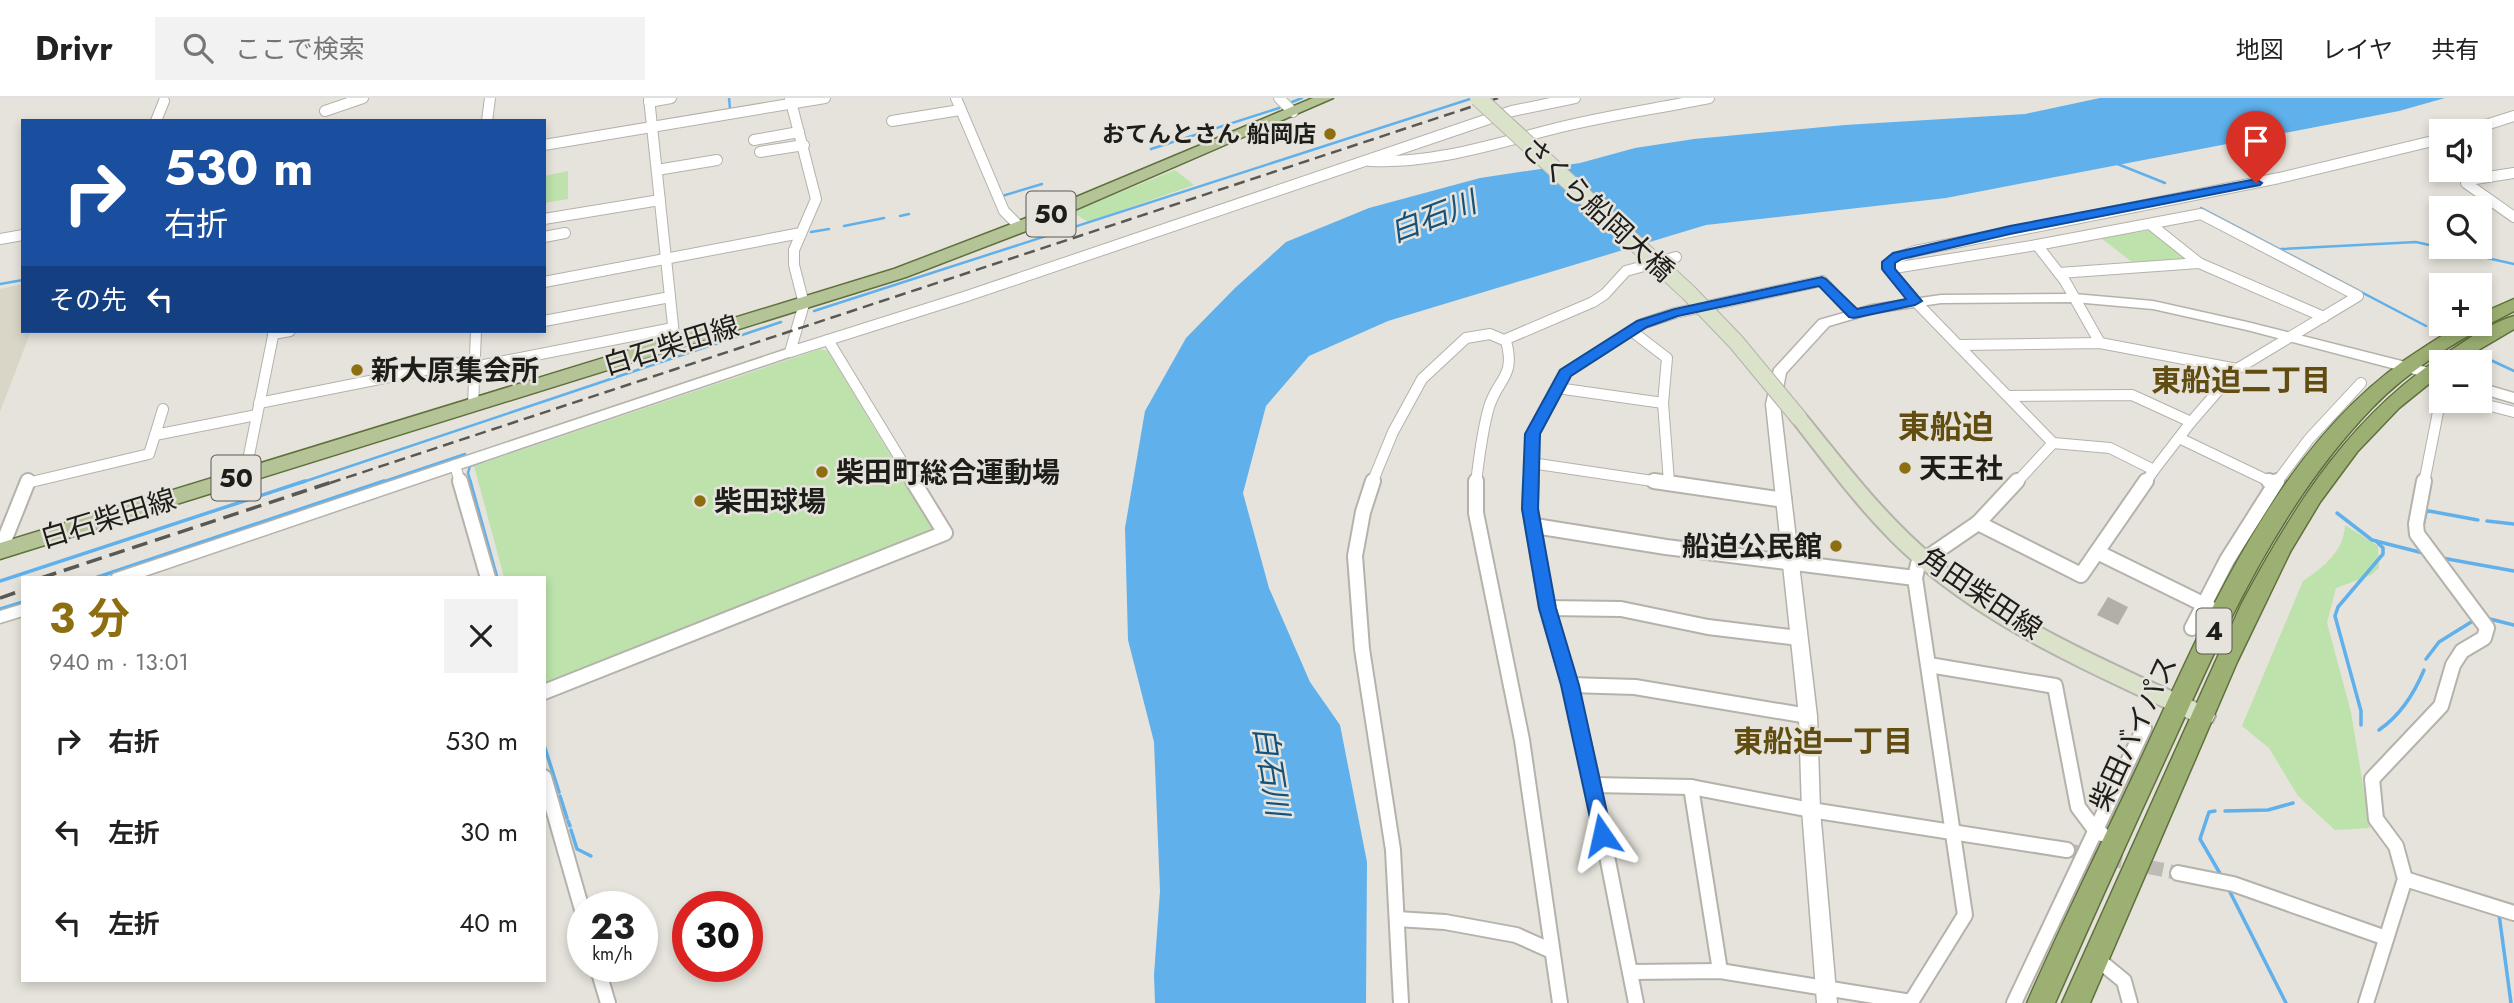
<!DOCTYPE html>
<html lang="ja">
<head>
<meta charset="utf-8">
<style>
	:root { --surface:#fff; --page:#f2f2f2; --text:#222; --muted:#767676; --line:#e0e0e0; --accent:#8d6f12 }
	body { margin:0; font-family:Jost,"Noto Sans JP",sans-serif; background:var(--page); color:var(--text); height:100vh; display:flex; flex-direction:column; font-size:26px; white-space:nowrap }
	* { box-sizing:border-box; margin:0 }
	p { font-size:23px; color:var(--muted) }
	.icon { flex:none; width:38px; height:38px; fill:none; stroke:currentColor; stroke-width:2; stroke-linecap:round; stroke-linejoin:round }
	.map { position:relative; flex:1; overflow:hidden }
	.drawer { position:absolute; left:21px; top:478px; width:525px; height:406px; display:flex; flex-direction:column; background:var(--surface); border-radius:0px; box-shadow:0 4px 10px #0003 }
	.drawer>* { flex:none }
	.banner { position:absolute; left:21px; top:21px; width:525px; height:214px; border-radius:0px; box-shadow:0 4px 10px #0003; background:#1a4fa0; color:#fff; overflow:hidden }
	.buttons { position:absolute; left:2429px; top:21px; display:grid; gap:14px }
	.buttons a { display:grid; place-items:center; width:63px; height:63px; border-radius:0px; background:var(--surface); box-shadow:0 4px 10px #0003; font-size:35px }
	.speed { position:absolute; left:567px; top:793px; display:flex; gap:14px; font-size:35px; font-weight:700; text-align:center }
	.speed>* { display:grid; place-content:center; width:91px; height:91px; border-radius:50%; background:var(--surface); box-shadow:0 4px 10px #0003; line-height:1 }
	.speed small { font-size:18px; font-weight:400 }
	.speed .limit { border:10px solid #d22; background:#fff; color:#111 }
	.pin { position:absolute; display:grid; place-items:center; width:60px; height:60px; color:#fff; margin:-72px -30px; border-radius:50% 50% 50% 0; rotate:-45deg; box-shadow:0 0 7px #0007 }
	.pin .icon { rotate:45deg }
	.me { position:absolute; width:77px; margin:-38px; rotate:349deg; stroke-linejoin:round; filter:drop-shadow(0 0 5px #0008) }
	.turn { display:flex; align-items:center; gap:24px; height:147px; padding:0 28px; font-size:32px }
	.turn .icon { width:91px; height:91px; stroke-width:2.5 }
	.turn b { display:block; font-size:49px; line-height:60px }
	.then { display:flex; align-items:center; height:66px; padding:0 28px; background:#0003; gap:14px; font-size:26px }
	.round { display:grid; place-items:center; flex:none; width:74px; height:74px; border-radius:0px; background:var(--page) }
	.headline { display:flex; align-items:center; justify-content:space-between; height:119px; padding:0 28px }
	h1 { font-size:42px; font-weight:700; line-height:52px; color:var(--accent) }
	ul { padding:0; list-style:none }
	li { display:flex; align-items:center; gap:21px; height:91px; padding:0 28px }
	li div { flex:1 }
	li b { display:block; font-size:26px }
	li em { font-style:normal }
	header { display:flex; align-items:center; gap:42px; box-sizing:border-box; height:98px; padding:0 35px; background:var(--surface); border-bottom:2px solid var(--line) }
	header strong { font-size:33px }
	nav { display:flex; gap:38px; margin-inline-start:auto; font-size:24px }
	.search { width:490px; height:63px; background:var(--page); display:flex; align-items:center; gap:18px; box-sizing:border-box; padding:0 24px; border-radius:0px; color:var(--muted); font-size:26px }
	.map>svg:first-child { display:block }
</style>
</head>
<body>
<header>
<strong>Drivr</strong>
<div class="search"><svg class="icon" aria-label="search" viewBox="0 0 24 24"><circle cx="10" cy="10" r="6"/><path d="M15 15l6 6"/></svg>ここで検索</div>
<nav><a>地図</a><a>レイヤ</a><a>共有</a></nav>
</header>
<div class="map">
<svg width="2514" height="905" viewBox="0 0 2514 905">
	<rect width="100%" height="100%" fill="#e5e3db"/>
	<polygon fill="#dad6c7" points="23,186 23,233 31,233 0,314 0,191"/>
	<g fill="#bde2ab">
		<polygon points="1175,72 1194,87 1088,124 1072,114"/>
		<polygon points="568,73 568,101 544,105 544,78"/>
		<polygon points="2152,132 2185,158 2184,161 2132,164 2101,140"/>
		<polygon points="820,251 828,253 937,434 544,588 544,480 504,479 474,368"/>
		<path d="M2345,427L2378,448L2379,470L2371,477L2336,490L2327,525L2351,614L2370,730L2335,732L2298,698L2269,650L2242,628L2303,483C2324,469 2344,453 2345,427Z"/>
	</g>
	<polygon fill="#60b0ec" points="2100,0 2445,0 2399,13 1946,100 1706,127 1388,223 1309,258 1266,308 1243,395 1269,490 1310,584 1340,627 1367,764 1366,905 1155,905 1154,877 1160,793 1154,644 1128,542 1125,430 1145,313 1186,240 1235,190 1286,144 1369,110 1480,80 1580,65 1635,50 1694,41 1845,27 2025,16"/>
	<g fill="none" stroke-linecap="round" stroke-linejoin="round">
		<g stroke="#60b0ec" stroke-width="2.5">
			<polyline points="729,0 730,11"/>
			<polyline points="1292,4 1302,0"/>
			<polyline points="1151,51 1279,10"/>
			<polyline points="2115,65 2165,85"/>
			<polyline points="1002,98 1042,86"/>
			<polyline points="2201,110 2426,228"/>
			<polyline points="900,118 909,116"/>
			<polyline points="844,128 884,120"/>
			<polyline points="811,134 829,131"/>
			<polyline points="2281,151 2416,144 2514,166"/>
			<polyline points="0,186 23,182"/>
			<polyline points="814,213 1473,0"/>
			<polyline points="268,237 269,233"/>
			<polyline points="2480,257 2514,273"/>
			<polyline points="300,385 781,224"/>
			<polyline points="379,385 465,356"/>
			<polyline points="471,385 468,375 470,368 517,351"/>
		</g>
		<g stroke="#60b0ec" stroke-width="3.5">
			<polyline points="470,383 497,480"/>
			<polyline points="2337,415 2372,442 2427,456"/>
			<polyline points="2487,423 2514,426"/>
			<polyline points="2423,428 2426,414 2429,413 2478,422"/>
			<polyline points="2442,460 2514,473"/>
			<polyline points="95,480 384,383"/>
			<polyline points="0,483 305,383"/>
			<polyline points="0,511 23,504"/>
			<polyline points="2486,520 2514,527"/>
			<polyline points="2426,561 2439,544 2476,521"/>
			<polyline points="2361,627 2361,613 2335,518 2338,509 2383,456 2383,450 2376,443"/>
			<path d="M2379,632C2401,617 2414,596 2424,572"/>
			<polyline points="544,647 559,694"/>
			<polyline points="560,698 567,720"/>
			<polyline points="2215,713 2209,714 2200,741 2222,779"/>
			<polyline points="2225,713 2268,712 2293,705"/>
			<polyline points="568,723 570,728"/>
			<polyline points="571,732 577,751 591,758"/>
			<polyline points="2228,790 2286,905"/>
			<polyline points="2499,816 2511,905"/>
		</g>
	</g>
	<polygon fill="#b1afa7" points="2108,499 2128,509 2118,527 2097,517"/>
	<g fill="none" stroke-linecap="round" stroke-linejoin="round">
		<polyline stroke="#bdbbb4" stroke-width="14" stroke-dasharray="14 7" stroke-linecap="butt" points="2067,752 2178,775"/>
		<defs>
			<g id="minor-far1">
				<polyline points="649,0 675,246"/>
				<polyline points="790,0 816,101 794,152 794,167 804,206 790,254 964,199 1512,13 1575,0"/>
				<polyline points="956,0 1004,113 1020,129"/>
				<polyline points="1279,0 1293,14"/>
				<polyline points="649,4 671,0"/>
				<polyline points="325,13 363,0"/>
				<polyline points="156,23 164,3"/>
				<polyline points="487,23 490,0"/>
				<polyline points="892,23 960,12"/>
				<polyline points="2467,33 2514,18"/>
				<polyline points="754,42 799,34"/>
				<polyline points="544,47 825,0"/>
				<polyline points="760,54 804,47"/>
				<path d="M1370,63C1436,66 1497,45 1561,29C1610,17 1660,10 1709,0"/>
				<polyline points="657,72 717,62"/>
				<polyline points="2514,75 2469,82 2466,85 2514,119"/>
				<polyline points="544,121 660,102"/>
				<polyline points="2150,126 2199,165 2324,219"/>
				<polyline points="544,139 565,135"/>
				<polyline points="0,141 23,137"/>
				<polyline points="2037,147 2065,183 2100,245"/>
				<polyline points="1888,171 2037,147 2201,116 2358,198 2237,271 2100,245 1961,247"/>
				<polyline points="1888,171 1915,203 2053,345 2016,385"/>
				<polyline points="1888,171 1892,162 1915,153 2279,80 2441,41"/>
				<polyline points="2059,175 2199,165"/>
				<polyline points="544,184 801,135"/>
				<polyline points="544,223 670,199"/>
				<polyline points="1633,234 1667,260 1663,305 1669,384"/>
				<polyline points="273,236 290,233"/>
				<polyline points="828,242 915,385"/>
				<polyline points="1504,242 1593,204 1605,196 1626,173 1676,159"/>
				<polyline points="474,269 673,230"/>
				<polyline points="1557,290 1663,305"/>
				<polyline points="2009,298 2132,297 2191,324 2237,271"/>
				<polyline points="2471,303 2514,314"/>
				<polyline points="259,305 475,262"/>
				<polyline points="473,308 476,233"/>
				<polyline points="163,311 155,337 257,317"/>
				<polyline points="2179,340 2273,385"/>
				<polyline points="2053,345 2110,350 2154,372 2191,324"/>
				<polyline points="1531,365 1666,385"/>
				<polyline points="455,367 460,385"/>
				<polyline points="245,377 274,233"/>
				<polyline points="27,385 149,356 155,337"/>
				<path d="M1372,385L1393,334L1422,281L1466,240L1490,236L1506,243C1516,279 1498,280 1489,309C1482,333 1479,360 1476,385"/>
				<polyline points="1531,385 1533,336 1565,275 1642,226 1675,215 1822,183 1854,216"/>
				<polyline points="2145,385 2154,372"/>
				<polyline points="2276,385 2309,341 2361,285"/>
				<polyline points="2424,385 2438,314 2444,303"/>
			</g>
			<g id="minor">
				<polyline points="460,383 488,480"/>
				<polyline points="1373,383 1363,414 1355,458 1362,551 1393,752 1401,905"/>
				<polyline points="1476,383 1476,415 1522,642 1560,905"/>
				<polyline points="1531,383 1530,410 1547,510 1570,587 1593,687 1636,905"/>
				<polyline points="1654,383 1784,402"/>
				<polyline points="2017,383 1978,425 2081,477 2146,383"/>
				<polyline points="2269,383 2273,385"/>
				<polyline points="1535,428 1666,449 1915,480"/>
				<polyline points="0,453 28,383"/>
				<polyline points="2097,454 2209,509"/>
				<polyline points="1547,510 1621,511 1708,529 1799,540"/>
				<polyline points="2192,530 2227,462 2277,383"/>
				<polyline points="1929,567 2055,588 2078,709 2096,733 2102,736"/>
				<polyline points="1570,587 1635,589 1808,618"/>
				<polyline points="544,594 945,435 913,383"/>
				<polyline points="544,679 583,815"/>
				<polyline points="1593,687 1691,689 1811,712 2067,752"/>
				<polyline points="1691,689 1720,873"/>
				<polyline points="2178,775 2233,786 2386,840"/>
				<polyline points="2405,781 2514,815"/>
				<polyline points="1397,821 1445,824 1516,837 1552,853"/>
				<polyline points="2096,860 2124,883 2130,905"/>
				<polyline points="597,868 608,905"/>
				<polyline points="1632,874 1720,873 1911,904 1965,817 1915,480 1918,466 1978,425"/>
				<polyline points="2014,905 2144,630"/>
				<polyline points="2366,905 2405,781 2396,748 2376,721 2372,681 2441,608 2453,567 2462,553 2484,540 2487,530 2417,436 2416,426 2424,383"/>
			</g>
			<g id="tertiary">
				<polygon points="2074,196 2153,203 2247,224 2441,273 2441,283 2247,232 2153,211 2074,204 1941,205 1873,215 1829,228 1786,275 1780,306 1817,618 1820,712 1837,905 1817,905 1802,712 1799,618 1766,306 1774,271 1819,222 1872,207 1941,197"/>
				<polygon points="790,250 797,254 795,257 139,480 111,480 113,476"/>
				<polygon points="2480,285 2514,295 2514,305 2480,295"/>
				<polygon points="23,506 23,518 0,525 0,513"/>
			</g>
			<path id="secondary" d="M1799,314L1805,316C1845,365 1884,417 1933,458C2015,526 2116,567 2212,612L2215,618L2212,624L2204,627L2196,624C2101,579 2000,537 1919,468C1870,427 1832,374 1793,324L1790,320Z"/>
			<polygon id="primary" points="1313,0 1333,0 1026,133 906,179 0,461 0,445 894,171 1014,125"/>
			<g id="trunk">
				<path d="M2514,201V213C2463,239 2411,269 2371,311C2281,405 2228,523 2175,640C2134,728 2094,817 2055,905H2027C2061,827 2099,751 2135,674C2204,526 2278,340 2423,250C2442,238 2457,226 2480,226V216Z"/>
				<path d="M2514,218V231L2458,264H2441V276L2399,310L2357,354L2320,404L2290,454L2237,564L2090,905H2062L2241,507C2296,404 2353,314 2453,251C2471,239 2493,224 2514,218Z"/>
			</g>
		</defs>
		<use href="#minor-far1" stroke="#b4b2aa" stroke-width="12"/>
		<use href="#minor" stroke="#b4b2aa" stroke-width="18"/>
		<use href="#tertiary" stroke="#b4b2aa" stroke-width="3"/>
		<use href="#secondary" stroke="#b4b2aa" stroke-width="4"/>
		<use href="#primary" stroke="#60703d" stroke-width="3"/>
		<use href="#trunk" stroke="#60703d" stroke-width="3"/>
		<use href="#minor-far1" stroke="#fff" stroke-width="10"/>
		<use href="#minor" stroke="#fff" stroke-width="14"/>
		<use href="#tertiary" fill="#fff" fill-rule="evenodd"/>
		<use href="#secondary" fill="#dae2ca" fill-rule="evenodd"/>
		<use href="#primary" fill="#b5c496" fill-rule="evenodd"/>
		<use href="#trunk" fill="#9cb073" fill-rule="evenodd"/>
		<polyline stroke="#595853" stroke-width="2.5" stroke-dasharray="11 6" stroke-linecap="butt" points="330,385 1498,0"/>
		<g stroke="#595853" stroke-width="3.5" stroke-dasharray="16 8" stroke-linecap="butt">
			<polyline points="41,480 335,383"/>
			<polyline points="0,500 23,492"/>
		</g>
		<defs>
			<polyline id="secondary-bridge" points="1478,0 1689,195 1736,244 1799,320"/>
		</defs>
		<use href="#secondary-bridge" stroke="#b4b2aa" stroke-width="18" stroke-linecap="butt"/>
		<use href="#secondary-bridge" stroke="#dae2ca" stroke-width="16"/>
	</g>
	<polygon fill="#1a73e8" stroke="#114b97" stroke-width="2" points="2256,81 2262,85 2260,87 2010,136 1902,161 1895,165 1895,171 1922,203 1915,207 1854,220 1849,219 1819,188 1678,218 1647,229 1571,278 1540,336 1538,411 1556,510 1579,587 1612,737 1609,743 1602,745 1595,743 1561,587 1539,510 1522,411 1525,336 1560,272 1637,223 1675,211 1822,179 1826,181 1857,211 1906,201 1882,171 1882,164 1893,155 2010,128"/>
	<g fill="#8d6f12" stroke="#e5e3db" stroke-width="2.5">
		<circle cx="1330" cy="36" r="7"/>
		<circle cx="357" cy="272" r="7"/>
		<circle cx="1905" cy="370" r="7"/>
		<circle cx="822" cy="374" r="7"/>
		<circle cx="700" cy="403" r="7"/>
		<circle cx="1836" cy="448" r="7"/>
	</g>
	<g text-anchor="middle" stroke-width="5" stroke-linejoin="round" paint-order="stroke">
		<g font-size="23" font-weight="bold" fill="#1d1d1a" stroke="#e5e3db" text-anchor="end">
			<text x="1316" y="44">おてんとさん 船岡店</text>
		</g>
		<g fill="#e5e3db" stroke="#595854" stroke-width="2">
			<rect x="1026.5" y="93.5" width="49" height="45" rx="5"/>
			<rect x="211.5" y="357.5" width="49" height="45" rx="5"/>
			<rect x="2196.5" y="510.5" width="35" height="45" rx="5"/>
		</g>
		<g font-size="26" font-weight="bold" fill="#1d1d1a">
			<text x="1051" y="125">50</text>
			<text x="236" y="389">50</text>
			<text x="2214" y="542">4</text>
		</g>
		<g font-size="28" fill="#1d1d1a" stroke="#e5e3db">
			<text transform="translate(1598 111) rotate(43)" y="10">さくら船岡大橋</text>
			<text transform="translate(671 247) rotate(-17)" y="10">白石柴田線</text>
			<text transform="translate(108 420) rotate(-17)" y="10">白石柴田線</text>
			<text transform="translate(1981 495) rotate(34)" y="10">角田柴田線</text>
			<text transform="translate(2133 635) rotate(-65)" y="10">柴田バイパス</text>
		</g>
		<g font-size="28" font-weight="bold" fill="#1d1d1a" stroke="#e5e3db" text-anchor="start">
			<text x="371" y="282">新大原集会所</text>
			<text x="1919" y="380">天王社</text>
			<text x="836" y="384">柴田町総合運動場</text>
			<text x="714" y="413">柴田球場</text>
			<text x="1822" y="458" text-anchor="end">船迫公民館</text>
		</g>
		<g font-size="30" font-style="italic" fill="#165179" stroke="#e5e3db">
			<text transform="translate(1433 119) rotate(-21)" y="10">白石川</text>
			<text transform="translate(1271 673) rotate(81)" y="10">白石川</text>
		</g>
		<g font-size="30" font-weight="bold" fill="#624d11" stroke="#e5e3db">
			<text x="2241" y="293">東船迫二丁目</text>
			<text x="1823" y="654">東船迫一丁目</text>
		</g>
		<g font-size="32" font-weight="bold" fill="#624d11" stroke="#e5e3db">
			<text x="1946" y="340">東船迫</text>
		</g>
	</g>
</svg>
<div class="buttons">
<a><svg class="icon" aria-label="sound" viewBox="0 0 24 24"><path d="M4 9h4l5-4v14l-5-4H4zM17 9q2 3 0 6"/></svg></a>
<a><svg class="icon" aria-label="search" viewBox="0 0 24 24"><circle cx="10" cy="10" r="6"/><path d="M15 15l6 6"/></svg></a>
<a>+</a>
<a>−</a>
</div>
<div class="speed"><div>23<small>km/h</small></div><div class="limit">30</div></div>
<div class="pin" style="left:2256px;top:85px;background:#d93025"><svg class="icon" aria-label="arrive" viewBox="0 0 24 24"><path d="M6 21V4h12l-3 4 3 4H6"/></svg></div>
<svg class="me" style="left:1602px;top:737px" viewBox="-20 -20 40 40"><path d="M0-17L14 15 0 8-14 15z" fill="#1a73e8" stroke="#fff" stroke-width="4"/></svg>
<div class="banner">
<div class="turn"><svg class="icon" aria-label="right" viewBox="0 0 24 24"><path d="M7 20v-9h11M14 6l5 5-5 5"/></svg><div><b>530 m</b>右折</div></div>
<div class="then">その先<svg class="icon" aria-label="left" viewBox="0 0 24 24"><path d="M17 20v-9H6M10 6l-5 5 5 5"/></svg></div>
</div>
<section class="drawer">
<div class="headline"><div><h1>3 分</h1><p>940 m · 13:01</p></div><a class="round"><svg class="icon" aria-label="close" viewBox="0 0 24 24"><path d="M6 6l12 12M18 6L6 18"/></svg></a></div>
<ul>
<li><svg class="icon" aria-label="right" viewBox="0 0 24 24"><path d="M7 20v-9h11M14 6l5 5-5 5"/></svg><div><b>右折</b></div><em>530 m</em></li>
<li><svg class="icon" aria-label="left" viewBox="0 0 24 24"><path d="M17 20v-9H6M10 6l-5 5 5 5"/></svg><div><b>左折</b></div><em>30 m</em></li>
<li><svg class="icon" aria-label="left" viewBox="0 0 24 24"><path d="M17 20v-9H6M10 6l-5 5 5 5"/></svg><div><b>左折</b></div><em>40 m</em></li>
</ul>
</section>
</div>
</body>
</html>
